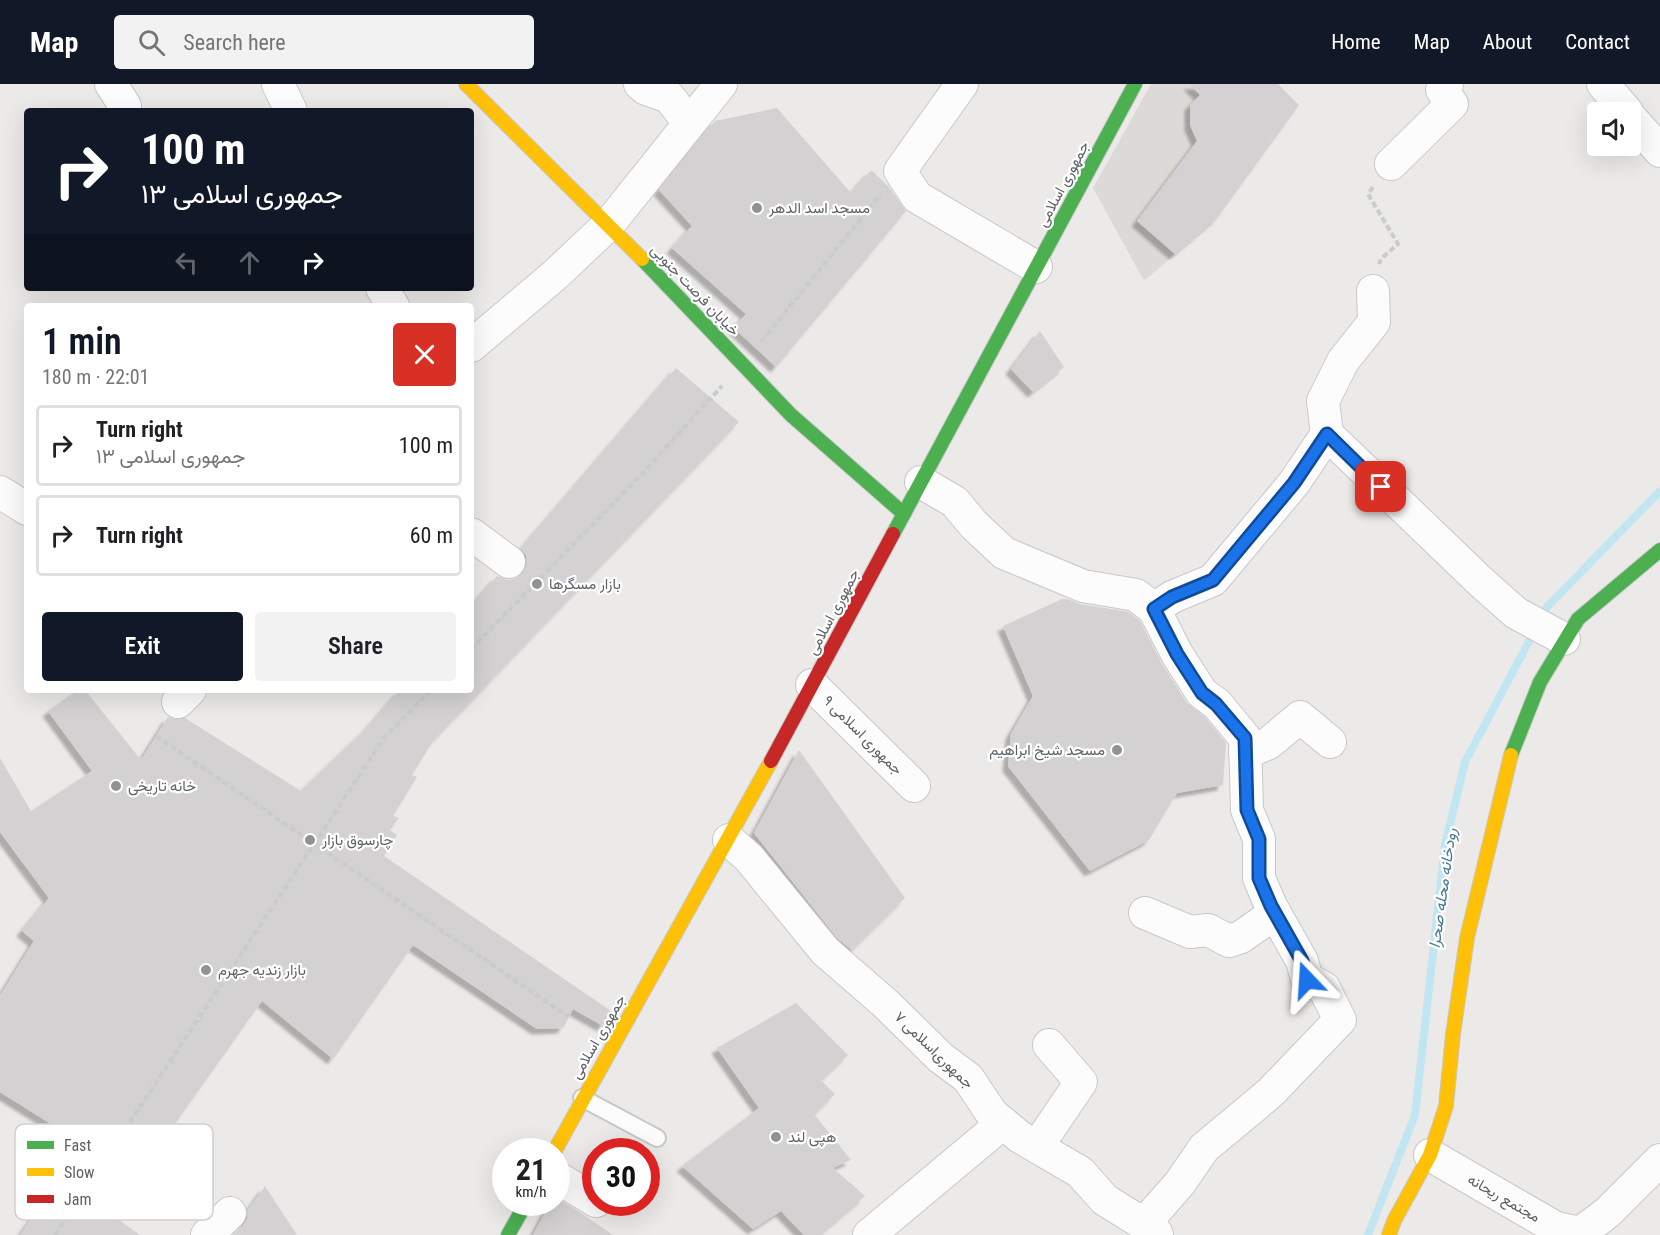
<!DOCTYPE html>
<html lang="en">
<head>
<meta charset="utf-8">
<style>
	:root { --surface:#fff; --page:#f2f2f2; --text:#202124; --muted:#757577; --line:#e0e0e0; --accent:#111827 }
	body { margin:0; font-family:"Roboto Condensed",Vazirmatn,sans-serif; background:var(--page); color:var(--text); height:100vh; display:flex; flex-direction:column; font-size:22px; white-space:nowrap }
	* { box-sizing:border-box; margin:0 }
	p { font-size:20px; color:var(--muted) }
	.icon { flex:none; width:33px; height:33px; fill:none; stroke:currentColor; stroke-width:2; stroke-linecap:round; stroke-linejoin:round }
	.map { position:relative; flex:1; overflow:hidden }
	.drawer { position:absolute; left:24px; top:219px; width:450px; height:390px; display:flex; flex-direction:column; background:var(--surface); border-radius:6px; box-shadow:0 6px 24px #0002 }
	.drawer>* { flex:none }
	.banner { position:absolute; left:24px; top:24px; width:450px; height:183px; border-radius:6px; box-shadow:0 6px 24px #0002; background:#111827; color:#fff; overflow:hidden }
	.tools { position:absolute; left:1587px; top:18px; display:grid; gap:12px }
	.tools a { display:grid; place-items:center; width:54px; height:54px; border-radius:6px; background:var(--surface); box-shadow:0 6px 24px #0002; font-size:30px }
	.speed { position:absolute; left:492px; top:1054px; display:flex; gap:12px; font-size:30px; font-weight:700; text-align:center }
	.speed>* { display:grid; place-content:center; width:78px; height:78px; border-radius:50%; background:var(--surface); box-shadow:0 6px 24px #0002; line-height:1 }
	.speed small { font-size:15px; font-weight:400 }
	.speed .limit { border:9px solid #d22; background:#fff; color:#111 }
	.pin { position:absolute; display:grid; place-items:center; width:51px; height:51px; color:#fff; margin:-26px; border-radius:12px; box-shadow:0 3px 9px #0006 }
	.me { position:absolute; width:66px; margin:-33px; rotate:340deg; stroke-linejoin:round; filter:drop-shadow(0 0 4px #0008) }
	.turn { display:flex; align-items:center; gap:21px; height:126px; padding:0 18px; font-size:27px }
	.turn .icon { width:78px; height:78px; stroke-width:2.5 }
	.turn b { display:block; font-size:42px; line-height:51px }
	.lanes { display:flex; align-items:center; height:57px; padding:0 18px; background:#0003; justify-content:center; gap:30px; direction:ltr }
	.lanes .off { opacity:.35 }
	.round { display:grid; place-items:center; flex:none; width:63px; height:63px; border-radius:6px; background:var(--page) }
	.overview { display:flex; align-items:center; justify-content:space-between; height:102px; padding:0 18px }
	h1 { font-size:36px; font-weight:600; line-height:45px; color:var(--accent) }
	.cta { display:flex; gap:12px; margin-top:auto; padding:12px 18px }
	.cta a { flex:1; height:69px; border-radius:6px; background:var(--accent); color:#fff; font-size:24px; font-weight:600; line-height:69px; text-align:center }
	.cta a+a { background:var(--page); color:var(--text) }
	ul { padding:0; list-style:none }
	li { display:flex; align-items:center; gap:18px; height:81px; margin:0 12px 9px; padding:0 6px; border:3px solid var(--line); border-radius:6px }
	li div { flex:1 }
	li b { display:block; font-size:22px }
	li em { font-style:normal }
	header { display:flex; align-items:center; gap:36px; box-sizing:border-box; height:84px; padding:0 30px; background:var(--accent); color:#fff }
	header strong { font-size:28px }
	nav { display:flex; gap:33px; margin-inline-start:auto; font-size:21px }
	.search { width:420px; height:54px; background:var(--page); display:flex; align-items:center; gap:15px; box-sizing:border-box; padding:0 21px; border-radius:6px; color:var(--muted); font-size:22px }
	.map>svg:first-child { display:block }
</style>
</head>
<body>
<header>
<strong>Map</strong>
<div class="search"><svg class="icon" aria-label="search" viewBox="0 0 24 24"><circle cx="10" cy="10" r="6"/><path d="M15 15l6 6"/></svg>Search here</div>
<nav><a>Home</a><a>Map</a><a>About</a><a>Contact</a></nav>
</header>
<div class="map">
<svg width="1660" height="1151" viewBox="0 0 1660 1151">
	<defs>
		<filter id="shadow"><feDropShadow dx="-5.5" dy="5.5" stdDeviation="1.5" flood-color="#0004"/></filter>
	</defs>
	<rect width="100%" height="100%" fill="#eceae8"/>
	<polygon fill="#dcdad7" points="1151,0 1278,0 1299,21 1216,135 1144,197 1093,104"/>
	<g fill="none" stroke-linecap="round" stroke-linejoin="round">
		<g stroke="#c1e6f2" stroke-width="8">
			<polyline points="1541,534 1547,523 1660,407"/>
			<polyline points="1368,1151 1415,1031 1445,761 1465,678 1535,546"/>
		</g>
	</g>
	<g fill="#d3d1d1" filter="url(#shadow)">
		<polygon points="1189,0 1278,0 1299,21 1217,134 1175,170 1137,137 1197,57 1190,41 1190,21 1200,11"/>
		<polygon points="777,24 851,109 871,86 888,102 906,127 776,283 734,244 746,230 672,164 692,142 659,106 715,37"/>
		<polygon points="1040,247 1064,283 1033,308 1011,285"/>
		<polygon points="676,284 739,338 433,657 412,691 417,693 393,732 399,734 390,746 397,751 384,772 611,927 603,942 573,925 563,944 537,945 413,861 333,975 262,917 111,1130 140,1151 20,1151 83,1060 0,1008 0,912 34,857 22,847 49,814 0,748 0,674 31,727 92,687 48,627 78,606 85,606 141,676 168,633 174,635 185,634 301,707 368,643 400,606 471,606 471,523 497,492 508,496 517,494 523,489 527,479 526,471 521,465"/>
		<polygon points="1062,515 1067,515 1080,520 1129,528 1140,537 1162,580 1187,619 1205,633 1226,659 1223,701 1177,709 1149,756 1090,787 1008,682 1011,650 1033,612 1003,542"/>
		<polygon points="799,666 905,814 852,866 837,854 754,749"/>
		<polygon points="796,919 848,971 821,996 835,1010 814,1030 851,1076 833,1084 865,1112 819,1151 804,1151 781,1127 753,1145 682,1082 759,1024 717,964"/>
		<polygon points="265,1102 297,1151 233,1151 243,1142 247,1135 248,1126"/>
		<polygon points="556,1114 575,1125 613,1151 533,1151 550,1119 556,1119"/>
	</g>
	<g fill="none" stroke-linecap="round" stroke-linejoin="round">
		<defs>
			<polyline id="lane" points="582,1014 657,1054"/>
			<g id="street">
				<polyline points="111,0 125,22"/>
				<polyline points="278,0 291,27"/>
				<polyline points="640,0 646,5 669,13 689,39"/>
				<polyline points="962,0 900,87 917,113 1036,183"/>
				<polyline points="1603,0 1627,28"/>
				<polyline points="1630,33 1660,67"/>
				<polyline points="1391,80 1452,20 1442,6 1447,0"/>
				<polyline points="382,204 393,222"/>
				<polyline points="1373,207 1374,238 1343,277 1323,317 1327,350 1481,498 1516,529 1564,555"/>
				<polyline points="471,262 555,191 609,140 721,0"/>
				<polyline points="921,398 955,418 974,441 1004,469 1083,502 1136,511 1154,525 1172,513 1213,496 1294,399 1327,350"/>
				<polyline points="0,408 27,425"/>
				<polyline points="471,450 509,478"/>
				<polyline points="812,601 914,702"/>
				<polyline points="178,618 190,606"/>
				<polyline points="1245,669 1269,659 1300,633 1330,658"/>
				<polyline points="729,756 749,774 825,867 886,920 941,974 968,994 992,1030 1020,1053 1080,1088 1105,1116 1155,1147 1157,1151"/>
				<polyline points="1145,829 1190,848 1208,846 1229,857 1241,853 1275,829"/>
				<polyline points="1037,1063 1081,998 1049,961"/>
				<polyline points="1430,1071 1556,1144 1580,1149 1607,1129 1660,1076"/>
				<polyline points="556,1093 596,1117"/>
				<polyline points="1144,1140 1180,1099 1204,1064 1270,1009 1340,936 1324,904 1307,895 1302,877 1271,822 1259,794 1259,755 1247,726 1245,654 1217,620 1202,609 1177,570 1154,525"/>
				<polyline points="207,1151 230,1129"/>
				<polyline points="869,1151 1003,1039"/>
			</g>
			<g id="fast">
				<polyline points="642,175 791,331 904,430"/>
				<polyline points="893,450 1135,0"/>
				<polyline points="1511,671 1540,598 1578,535 1660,466"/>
				<polyline points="508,1151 526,1119"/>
			</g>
			<g id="slow">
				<polyline points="466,0 642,175"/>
				<polyline points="554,1068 771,677"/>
				<polyline points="1389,1151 1394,1137 1430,1071 1446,1022 1453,950 1467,854 1511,671"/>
			</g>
			<polyline id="jam" points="771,677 893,450"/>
		</defs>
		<use href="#lane" stroke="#c9c8c8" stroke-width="20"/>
		<use href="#street" stroke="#c9c8c8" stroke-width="34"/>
		<use href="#fast" stroke="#c8c8c8" stroke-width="16"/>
		<use href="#slow" stroke="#c8c8c8" stroke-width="16"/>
		<use href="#jam" stroke="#c8c8c8" stroke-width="16"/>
		<g stroke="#c8ccca" stroke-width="4" stroke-dasharray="6 3" stroke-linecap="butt">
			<polyline points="1373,103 1368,110 1398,160 1381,175 1379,180"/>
			<polyline points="761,258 881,110"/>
			<polyline points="471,565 642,390 722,302"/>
			<polyline points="156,652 569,933"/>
			<polyline points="55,1151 385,653 431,606"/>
		</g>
		<use href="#lane" stroke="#fcfcfc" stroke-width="16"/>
		<use href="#street" stroke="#fcfcfc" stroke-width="32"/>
		<use href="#fast" stroke="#4caf50" stroke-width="14"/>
		<use href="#slow" stroke="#ffc107" stroke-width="14"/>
		<use href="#jam" stroke="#c62828" stroke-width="14"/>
	</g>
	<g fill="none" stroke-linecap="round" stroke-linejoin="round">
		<defs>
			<polyline id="route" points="1307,896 1302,877 1271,822 1259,794 1259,755 1247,726 1245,654 1216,620 1202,609 1177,570 1154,525 1172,513 1213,496 1294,399 1327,350 1381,403"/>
		</defs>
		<use href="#route" stroke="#114b97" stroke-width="15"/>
		<use href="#route" stroke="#1a73e8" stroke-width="10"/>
	</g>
	<g fill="#909293" stroke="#fff" stroke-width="2">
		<circle cx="757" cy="124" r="6"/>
		<circle cx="537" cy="500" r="6"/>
		<circle cx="1117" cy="666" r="6"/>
		<circle cx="116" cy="702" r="6"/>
		<circle cx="310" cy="756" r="6"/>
		<circle cx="206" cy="886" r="6"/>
		<circle cx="776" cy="1053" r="6"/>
	</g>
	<g text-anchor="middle" stroke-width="4.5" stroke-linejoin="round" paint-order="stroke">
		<g font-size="15" fill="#5e6265" stroke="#fff">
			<text transform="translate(1063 100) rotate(-62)" y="5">جمهوری اسلامی</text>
			<text transform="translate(695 206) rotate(46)" y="5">خیابان فرصت جنوبی</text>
			<text transform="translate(833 528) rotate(-62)" y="5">جمهوری اسلامی</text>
			<text transform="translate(863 651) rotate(45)" y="5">جمهوری اسلامی ۹</text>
			<text transform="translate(598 953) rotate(-60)" y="5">جمهوری اسلامی</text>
			<text transform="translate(934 966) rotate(44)" y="5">جمهوری‌اسلامی ۷</text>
			<text transform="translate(1504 1114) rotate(30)" y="5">مجتمع ریحانه</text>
		</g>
		<g font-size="15" fill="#5e6265" stroke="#fff" text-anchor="start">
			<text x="769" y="129">مسجد اسد الدهر</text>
			<text x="549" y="505">بازار مسگرها</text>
			<text x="1105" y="671" text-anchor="end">مسجد شیخ ابراهیم</text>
			<text x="128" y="707">خانه تاریخی</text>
			<text x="322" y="761">چارسوق بازار</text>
			<text x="218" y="891">بازار زندیه جهرم</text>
			<text x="788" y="1058">هپی لند</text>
		</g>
		<g font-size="16" font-style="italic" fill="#467b96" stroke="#fff">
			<text transform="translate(1442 804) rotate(-82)" y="6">رودخانه محله صحرا</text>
		</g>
	</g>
	<rect x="15" y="1040" width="198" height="96" rx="9" fill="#fff" stroke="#cfd0d1" stroke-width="1.5"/>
	<rect x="27" y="1057" width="27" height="8" fill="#4caf50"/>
	<rect x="27" y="1084" width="27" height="8" fill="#ffc107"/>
	<rect x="27" y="1111" width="27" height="8" fill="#c62828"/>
	<g font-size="16" fill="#5e6265">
		<text x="64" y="1067">Fast</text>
		<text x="64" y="1094">Slow</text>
		<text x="64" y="1121">Jam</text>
	</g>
</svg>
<div class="tools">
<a><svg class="icon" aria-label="sound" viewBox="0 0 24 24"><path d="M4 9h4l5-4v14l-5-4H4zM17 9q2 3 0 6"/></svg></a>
</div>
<div class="speed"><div>21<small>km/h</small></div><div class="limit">30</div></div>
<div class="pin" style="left:1381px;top:403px;background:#d93025"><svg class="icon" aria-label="arrive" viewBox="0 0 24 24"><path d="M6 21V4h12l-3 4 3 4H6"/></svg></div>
<svg class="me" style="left:1307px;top:896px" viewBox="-20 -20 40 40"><path d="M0-17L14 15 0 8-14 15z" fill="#1a73e8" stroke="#fff" stroke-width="4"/></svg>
<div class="banner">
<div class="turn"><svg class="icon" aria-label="right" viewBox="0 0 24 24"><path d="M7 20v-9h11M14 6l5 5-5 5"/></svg><div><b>100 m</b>جمهوری اسلامی ۱۳</div></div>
<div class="lanes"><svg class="icon off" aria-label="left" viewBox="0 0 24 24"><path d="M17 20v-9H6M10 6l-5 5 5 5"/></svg><svg class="icon off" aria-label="ahead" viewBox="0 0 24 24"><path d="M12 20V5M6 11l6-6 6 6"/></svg><svg class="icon" aria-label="right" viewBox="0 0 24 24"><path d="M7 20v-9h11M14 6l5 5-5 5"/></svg></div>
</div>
<section class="drawer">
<div class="overview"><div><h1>1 min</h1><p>180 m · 22:01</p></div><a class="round" style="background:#d93025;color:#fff"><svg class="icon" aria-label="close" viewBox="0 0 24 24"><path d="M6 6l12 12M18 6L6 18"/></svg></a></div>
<ul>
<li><svg class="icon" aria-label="right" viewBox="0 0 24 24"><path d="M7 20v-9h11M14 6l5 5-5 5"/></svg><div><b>Turn right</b><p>جمهوری اسلامی ۱۳</p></div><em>100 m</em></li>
<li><svg class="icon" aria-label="right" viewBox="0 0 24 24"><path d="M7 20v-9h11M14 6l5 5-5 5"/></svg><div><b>Turn right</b></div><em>60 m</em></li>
</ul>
<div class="cta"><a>Exit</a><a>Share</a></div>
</section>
</div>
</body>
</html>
